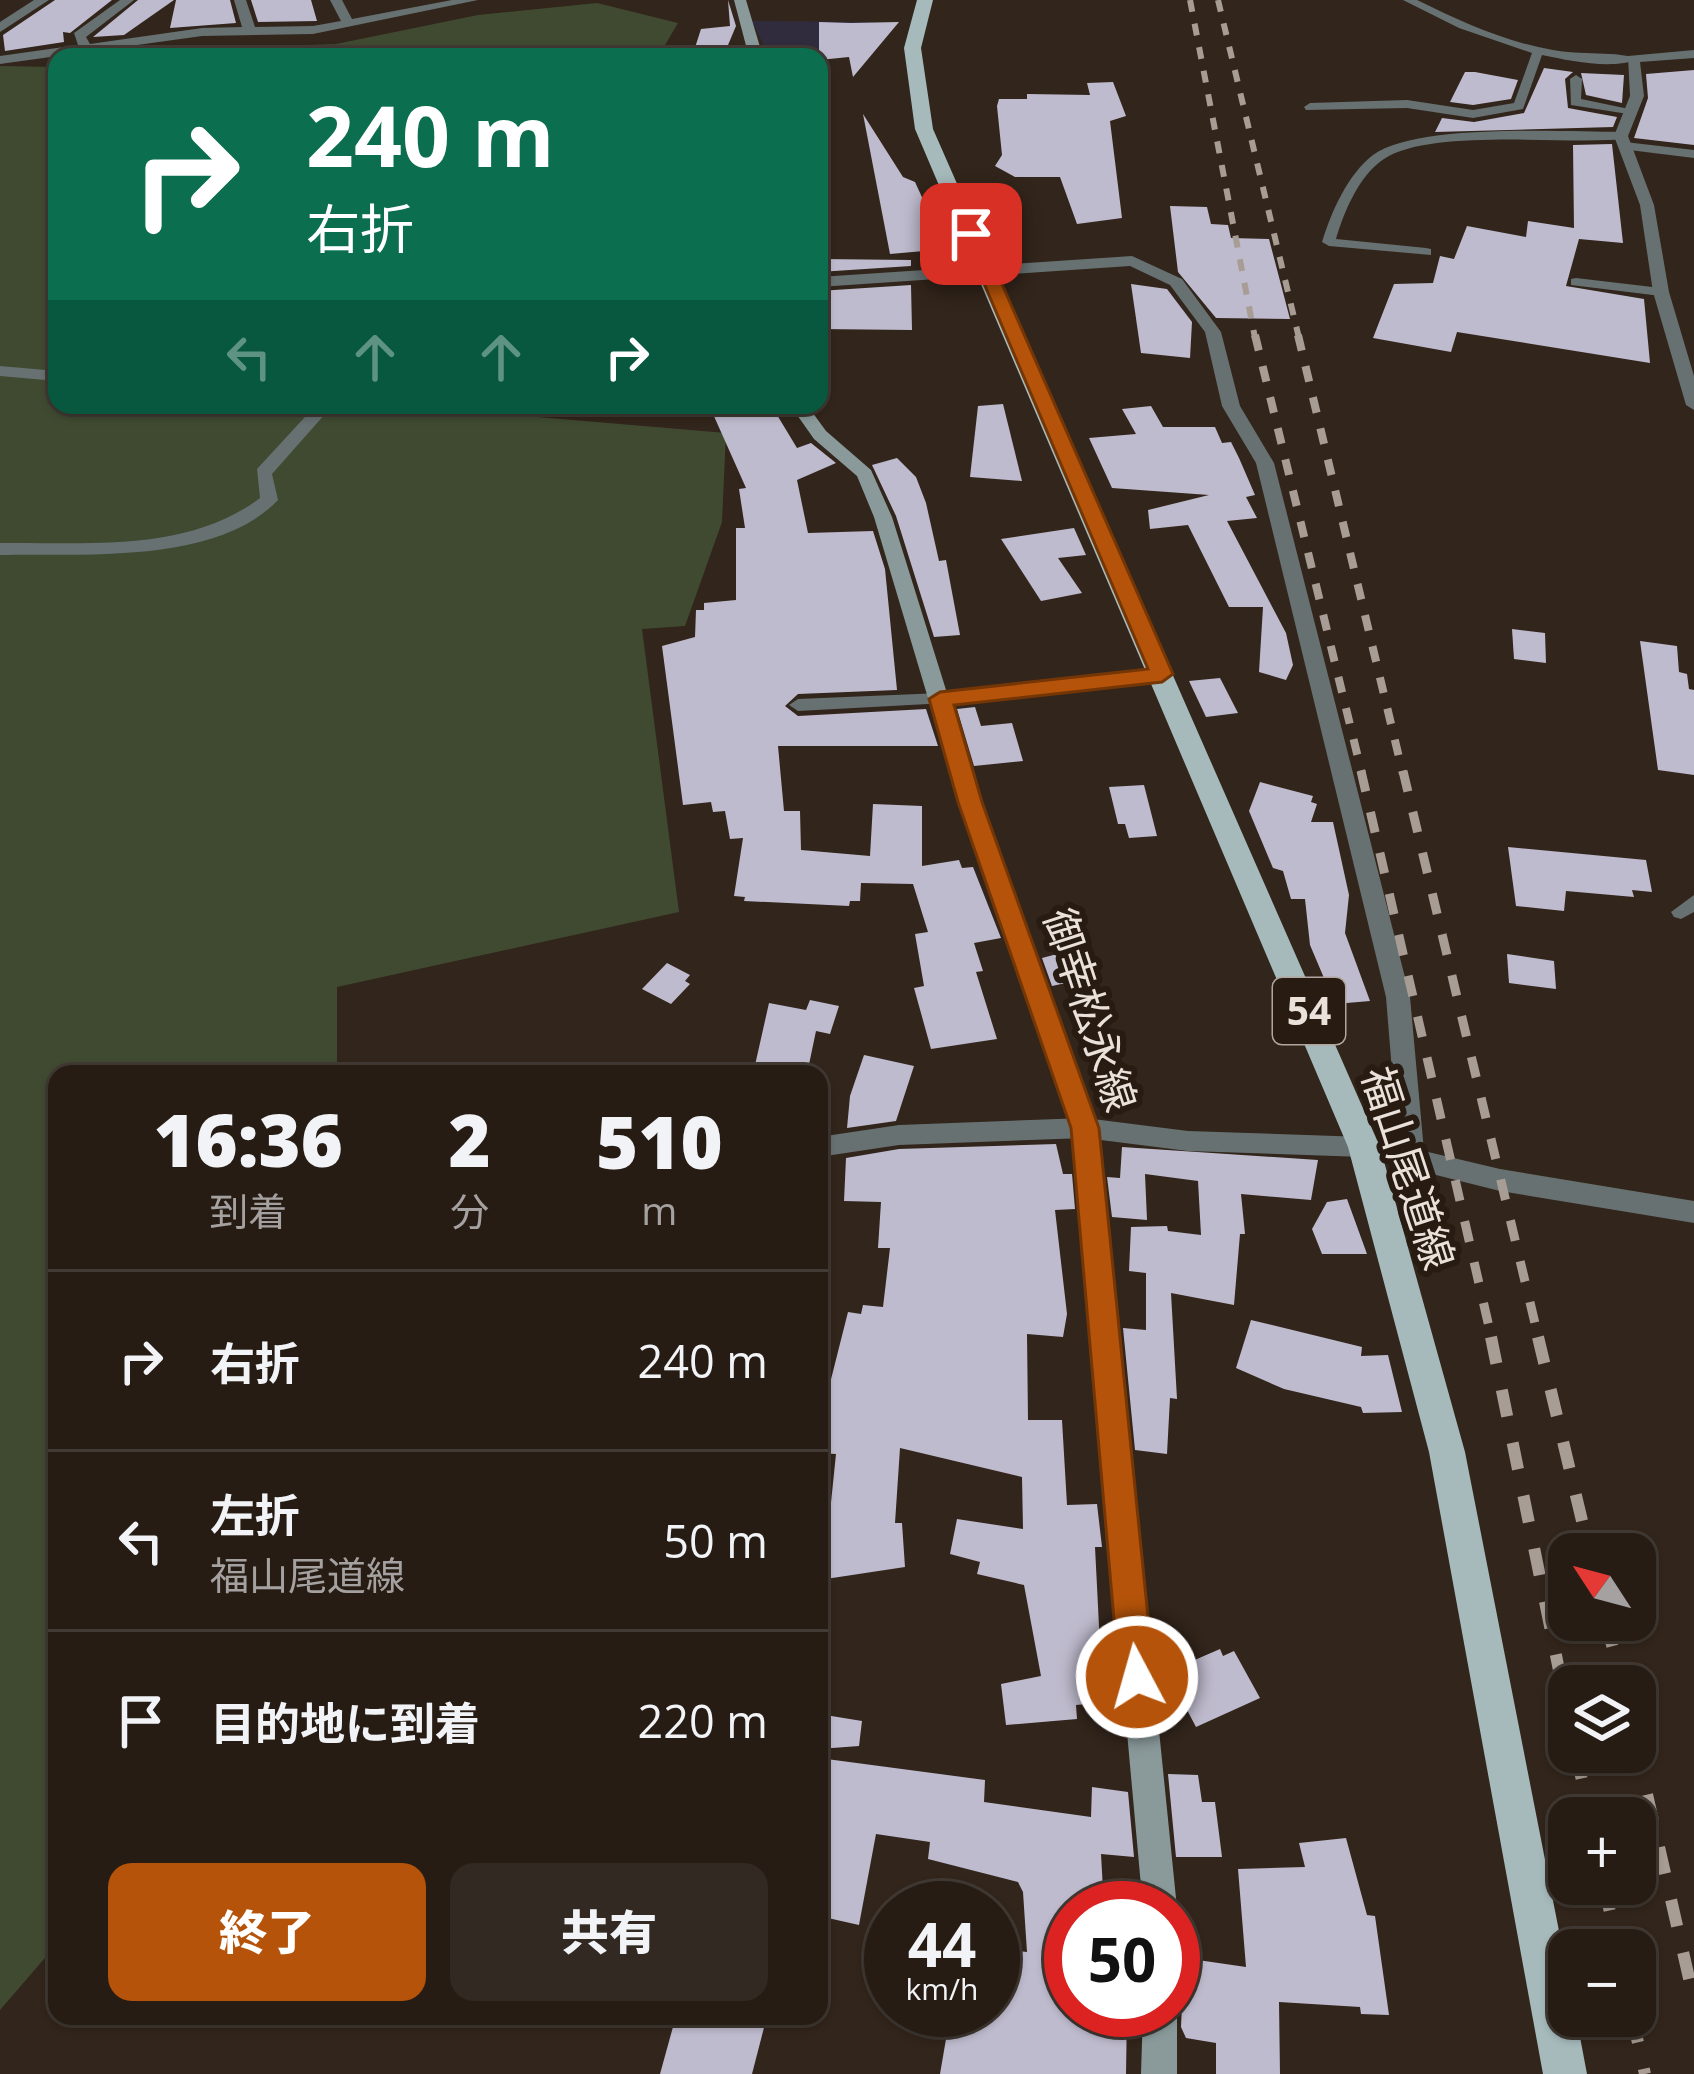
<!DOCTYPE html>
<html lang="ja">
<head>
<meta charset="utf-8">
<style>
	:root { --surface:#261c14; --page:#322922; --text:#f1f3f6; --muted:#a4a1a0; --line:#423a34; --accent:#b45309 }
	body { margin:0; font-family:"Open Sans","Noto Sans JP",sans-serif; background:var(--page); color:var(--text); height:100vh; display:flex; flex-direction:column; font-size:45px; white-space:nowrap }
	* { box-sizing:border-box; margin:0 }
	p { font-size:39px; color:var(--muted) }
	.icon { flex:none; width:66px; height:66px; fill:none; stroke:currentColor; stroke-width:2; stroke-linecap:round; stroke-linejoin:round }
	.map { position:relative; flex:1; overflow:hidden }
	.side { position:absolute; left:48px; top:1065px; width:780px; height:960px; display:flex; flex-direction:column; background:var(--surface); border-radius:24px; box-shadow:0 3px 9px #0004,0 0 0 3px var(--line) }
	.side>* { flex:none }
	.top-card { position:absolute; left:48px; top:48px; width:780px; height:366px; border-radius:24px; box-shadow:0 3px 9px #0004,0 0 0 3px var(--line); background:#0b6e4f; color:#fff; overflow:hidden }
	.needle { width:78px; rotate:306deg }
	.controls { position:absolute; left:1548px; top:1533px; display:grid; gap:24px }
	.controls a { display:grid; place-items:center; width:108px; height:108px; border-radius:24px; background:var(--surface); box-shadow:0 3px 9px #0004,0 0 0 3px var(--line); font-size:60px }
	.speed { position:absolute; left:864px; top:1881px; display:flex; gap:24px; font-size:60px; font-weight:700; text-align:center }
	.speed>* { display:grid; place-content:center; width:156px; height:156px; border-radius:50%; background:var(--surface); box-shadow:0 3px 9px #0004,0 0 0 3px var(--line); line-height:1 }
	.speed small { font-size:30px; font-weight:400 }
	.speed .limit { border:18px solid #d22; background:#fff; color:#111 }
	.pin { position:absolute; display:grid; place-items:center; width:102px; height:102px; color:#fff; margin:-51px; border-radius:24px; box-shadow:0 6px 18px #0006 }
	.me { position:absolute; width:132px; margin:-66px; rotate:354deg; stroke-linejoin:round; filter:drop-shadow(0 0 9px #0008) }
	.turn { display:flex; align-items:center; gap:42px; height:252px; padding:0 60px; font-size:54px }
	.turn .icon { width:156px; height:156px; stroke-width:2.5 }
	.turn b { display:block; font-size:84px; line-height:102px }
	.lanes { display:flex; align-items:center; height:114px; padding:0 60px; background:#0003; justify-content:center; gap:60px; direction:ltr }
	.lanes .off { opacity:.35 }
	.eta { display:flex; justify-content:space-evenly; align-items:center; height:204px; text-align:center }
	.eta b { font-size:72px; font-weight:800; line-height:84px }
	.button { display:flex; gap:24px; margin-top:auto; padding:24px 60px }
	.button a { flex:1; height:138px; border-radius:24px; background:var(--accent); color:#fff; font-size:48px; font-weight:800; line-height:138px; text-align:center }
	.button a+a { background:var(--page); color:var(--text) }
	ul { padding:0; list-style:none }
	li { display:flex; align-items:center; gap:36px; height:180px; padding:0 60px; border-top:3px solid var(--line) }
	li div { flex:1 }
	li b { display:block; font-size:45px }
	li em { font-style:normal }
	.map>svg:first-child { display:block }
</style>
</head>
<body>
<div class="map">
<svg width="1694" height="2074" viewBox="0 0 1694 2074">
	<rect width="100%" height="100%" fill="#32251b"/>
	<polygon fill="#302c3d" points="752,21 873,22 845,51 765,48"/>
	<g fill="#404a31">
		<polygon points="597,3 678,23 658,57 139,57 189,49 336,44 478,15"/>
		<polygon points="0,66 57,67 57,405 394,405 726,433 722,522 685,626 642,629 679,912 337,987 337,1074 57,1074 57,1944 0,2010"/>
	</g>
	<g fill="#bfbbce">
		<polygon points="55,0 112,0 70,33 63,32 64,42 5,51 3,35"/>
		<polygon points="138,0 174,0 124,35 93,37"/>
		<polygon points="176,0 230,0 236,23 170,28"/>
		<polygon points="251,0 311,0 317,21 258,22"/>
		<polygon points="728,0 736,26 723,57 692,57 701,29 730,26"/>
		<polygon points="819,22 851,23 899,22 853,77 849,57 819,60"/>
		<polygon points="1544,68 1573,72 1565,79 1568,108 1617,117 1613,127 1435,132 1442,118 1474,122 1524,113"/>
		<polygon points="1694,70 1694,145 1634,138 1648,98 1646,74"/>
		<polygon points="1465,72 1475,72 1518,80 1511,99 1473,105 1450,102"/>
		<polygon points="1581,73 1624,75 1622,103 1586,95"/>
		<polygon points="1113,82 1126,116 1110,121 1122,218 1077,224 1060,177 1015,177 995,166 1002,155 997,106 999,99 1027,99 1027,94 1090,95 1087,83"/>
		<polygon points="863,114 903,177 915,182 932,219 942,218 958,248 890,254"/>
		<polygon points="1612,144 1623,243 1579,239 1566,286 1644,299 1650,363 1457,332 1451,352 1373,338 1394,284 1433,283 1440,256 1454,259 1467,226 1526,237 1528,221 1574,228 1573,145"/>
		<polygon points="1170,206 1207,207 1211,224 1228,225 1231,238 1269,239 1290,319 1216,318 1178,272"/>
		<polygon points="819,259 911,260 911,266 819,272"/>
		<polygon points="1131,284 1167,289 1192,322 1190,358 1141,353"/>
		<polygon points="911,285 912,330 819,329 819,291"/>
		<polygon points="1003,404 1022,481 970,477 978,406"/>
		<polygon points="709,405 771,405 797,448 811,443 836,463 797,480 808,533 873,531 885,569 897,690 798,694 785,706 798,716 926,709 938,746 778,746 784,811 800,811 801,850 870,856 873,804 922,806 922,866 959,860 962,868 973,867 1001,938 974,943 983,971 976,972 997,1039 931,1049 914,988 924,986 915,934 928,932 913,884 861,883 860,901 850,901 849,906 744,901 745,897 734,896 743,838 730,839 725,811 713,812 711,802 683,805 662,646 695,637 696,610 704,610 704,603 736,600 736,528 745,528 739,489 746,488"/>
		<polygon points="1151,406 1163,427 1215,427 1222,443 1231,442 1239,458 1255,495 1246,497 1257,518 1227,521 1286,633 1293,665 1286,680 1259,672 1263,607 1229,607 1188,525 1150,529 1148,510 1209,495 1112,488 1089,438 1136,434 1122,409"/>
		<polygon points="897,458 916,477 926,503 939,561 946,560 960,635 934,637 896,516 872,465"/>
		<polygon points="1074,528 1086,555 1058,558 1082,593 1041,601 1001,539"/>
		<polygon points="1512,629 1545,633 1546,663 1514,659"/>
		<polygon points="1640,641 1677,646 1679,672 1687,674 1689,689 1694,690 1694,775 1658,770"/>
		<polygon points="1220,678 1238,713 1206,717 1189,681"/>
		<polygon points="975,707 981,726 1012,723 1023,761 974,766 957,709"/>
		<polygon points="1260,782 1313,796 1311,802 1317,804 1311,822 1333,822 1349,895 1345,933 1370,1001 1335,1004 1310,945 1305,899 1291,899 1283,871 1273,868 1249,811"/>
		<polygon points="1144,785 1157,836 1129,838 1125,824 1118,824 1109,787"/>
		<polygon points="1508,847 1646,860 1652,892 1632,890 1634,897 1566,891 1564,911 1516,906"/>
		<polygon points="1061,953 1075,981 1052,986 1042,958"/>
		<polygon points="1507,954 1554,961 1556,989 1509,983"/>
		<polygon points="667,963 690,975 685,981 690,984 671,1004 642,989"/>
		<polygon points="810,1000 839,1006 830,1034 816,1031 807,1074 753,1074 769,1003 806,1010"/>
		<polygon points="864,1055 914,1066 896,1121 847,1128 850,1096"/>
		<polygon points="1056,1144 1063,1174 1072,1174 1075,1209 1055,1210 1067,1314 1063,1337 1027,1334 1028,1420 1062,1420 1067,1505 1097,1504 1102,1547 1095,1547 1100,1646 1108,1702 1076,1705 1077,1719 1006,1725 1001,1684 1041,1676 1024,1585 977,1574 980,1562 950,1554 957,1519 1023,1529 1022,1477 900,1448 895,1523 902,1523 905,1567 819,1580 819,1524 829,1522 836,1454 819,1453 819,1411 823,1411 848,1312 861,1314 863,1305 883,1307 890,1248 878,1248 881,1202 844,1201 846,1158 899,1149"/>
		<polygon points="1122,1147 1318,1160 1311,1200 1241,1194 1245,1234 1240,1234 1234,1305 1171,1293 1177,1399 1170,1398 1167,1454 1135,1450 1123,1328 1146,1330 1146,1273 1129,1271 1131,1227 1167,1226 1168,1231 1201,1235 1198,1181 1145,1174 1147,1220 1112,1217 1107,1177 1120,1178"/>
		<polygon points="1347,1199 1367,1254 1322,1254 1312,1229 1327,1202"/>
		<polygon points="1251,1320 1362,1347 1361,1356 1388,1355 1402,1412 1363,1413 1361,1407 1284,1389 1236,1368"/>
		<polygon points="1220,1649 1223,1656 1234,1651 1260,1698 1196,1727 1167,1672"/>
		<polygon points="819,1714 862,1721 859,1746 819,1749"/>
		<polygon points="819,1758 985,1780 984,1802 1091,1817 1092,1787 1128,1792 1134,1857 1101,1854 1104,1908 1071,1908 1071,2010 1127,2010 1126,2074 940,2074 951,2010 993,2010 993,1948 1027,1952 1023,1892 1018,1882 928,1859 930,1842 876,1834 859,1925 819,1916"/>
		<polygon points="1168,1774 1198,1775 1202,1802 1215,1802 1222,1857 1176,1857"/>
		<polygon points="1346,1838 1367,1915 1375,1916 1389,2015 1361,2014 1360,2007 1279,2002 1280,2074 1216,2074 1216,2043 1186,2038 1181,2027 1184,1958 1246,1967 1238,1869 1305,1867 1299,1843"/>
		<polygon points="676,2016 767,2016 752,2074 660,2074"/>
	</g>
	<g fill="none" stroke-linecap="round" stroke-linejoin="round">
		<g fill="#677172" fill-rule="evenodd">
			<path d="M1403,0H1417C1460,21 1505,42 1553,50C1577,55 1620,51 1639,59C1612,70 1571,61 1542,55L1523,109L1473,118L1407,108L1306,110L1304,107L1310,103L1407,100L1473,110L1514,103L1532,53L1459,28Z"/>
			<polygon points="1576,75 1582,79 1581,99 1634,110 1628,114 1571,105 1570,79"/>
			<path d="M1621,132L1627,136L1625,139C1566,145 1431,128 1384,159C1359,175 1344,212 1336,239L1426,248L1431,249V255L1329,246L1322,242C1331,212 1348,174 1373,155C1417,123 1565,132 1621,132Z"/>
			<polygon points="1625,142 1694,150 1694,158 1621,149 1621,143"/>
			<polygon points="1576,278 1661,288 1668,292 1661,296 1571,285 1571,279"/>
			<polygon points="941,693 950,699 947,703 798,711 789,705 798,699"/>
			<polygon points="1694,895 1694,912 1681,919 1674,917 1671,912"/>
		</g>
		<g fill="#677172" fill-rule="evenodd">
			<polygon points="34,0 49,0 0,32 0,22"/>
			<polygon points="120,0 134,0 86,37 90,44 202,28 242,27 234,0 246,0 255,27 313,26 341,21 330,0 342,0 352,19 452,0 478,0 313,34 202,36 0,64 0,56 78,45 74,33"/>
			<polygon points="1694,50 1694,58 1640,62 1644,96 1628,136 1654,205 1669,292 1694,376 1694,410 1686,405 1653,292 1640,205 1614,136 1630,96 1628,56"/>
			<polygon points="1132,256 1182,279 1221,332 1240,406 1274,463 1410,997 1424,1151 1500,1169 1694,1201 1694,1223 1500,1191 1364,1157 1188,1151 1085,1138 899,1145 819,1157 819,1137 899,1125 1085,1118 1188,1131 1364,1137 1398,1145 1386,997 1256,463 1222,406 1205,332 1170,285 1130,266 819,287 819,277"/>
			<polygon points="0,366 57,371 57,381 0,376"/>
			<path d="M316,405H333L272,474L278,500C216,565 84,553 0,555V543C87,542 187,553 260,498L257,469Z"/>
			<polygon points="1162,668 1172,674 1169,679 941,706 931,699 941,692"/>
		</g>
		<g fill="#8a9a9b" fill-rule="evenodd">
			<polygon points="734,0 746,0 763,57 749,57"/>
			<polygon points="790,405 807,405 826,431 871,470 892,517 981,802 1098,1128 1177,1908 1173,1917 1173,1908 1143,1908 1072,1128 959,802 874,517 857,476 814,439"/>
			<polygon points="1173,1999 1177,2010 1177,2074 1141,2074 1143,2010 1173,2010"/>
		</g>
		<polygon fill="#a6babc" fill-rule="evenodd" points="917,0 933,0 921,48 933,129 1380,1147 1465,1452 1569,1982 1569,2016 1576,2016 1587,2074 1543,2074 1429,1452 1348,1147 915,129 904,48"/>
		<g stroke="#a79d95" stroke-width="6" stroke-dasharray="12 12" stroke-linecap="butt">
			<polyline points="1190,0 1255,338"/>
			<polyline points="1218,0 1299,338"/>
		</g>
		<g stroke="#a79d95" stroke-width="8" stroke-dasharray="16 16" stroke-linecap="butt">
			<polyline points="1255,335 1362,774"/>
			<polyline points="1298,335 1403,774"/>
		</g>
		<g stroke="#a79d95" stroke-width="9" stroke-dasharray="21 21" stroke-linecap="butt">
			<polyline points="1361,771 1492,1340"/>
			<polyline points="1403,771 1539,1340"/>
		</g>
		<g stroke="#a79d95" stroke-width="12" stroke-dasharray="27 27" stroke-linecap="butt">
			<polyline points="1491,1337 1569,1719"/>
			<polyline points="1538,1337 1590,1554"/>
			<polyline points="1606,1620 1622,1686"/>
			<polyline points="1635,1742 1694,2000"/>
			<polyline points="1576,1752 1590,1818"/>
			<polyline points="1604,1884 1618,1950"/>
			<polyline points="1632,2016 1645,2074"/>
		</g>
	</g>
	<polygon fill="#b45309" stroke="#753606" stroke-width="3" points="971,229 980,234 1173,674 1162,682 954,705 982,802 1099,1128 1154,1677 1149,1690 1137,1695 1124,1690 1119,1677 1071,1128 958,802 929,699 940,692 1148,669 963,234"/>
	<g text-anchor="middle" stroke-width="12" stroke-linejoin="round" paint-order="stroke">
		<rect fill="#281b12" stroke="#b0a69f" stroke-width="3" x="1273" y="978" width="72" height="66" rx="9"/>
		<g font-size="39" font-weight="bold" fill="#eae1db">
			<text x="1309" y="1025">54</text>
		</g>
		<g font-size="42" fill="#eae1db" stroke="#281b12">
			<text transform="translate(1090 1010) rotate(72)" y="15">御幸松永線</text>
			<text transform="translate(1408 1168) rotate(72)" y="15">福山尾道線</text>
		</g>
	</g>
</svg>
<div class="controls">
<a><svg class="needle" viewBox="-14 -14 28 28"><path d="M0-13l5 13h-10z" fill="#e53935"/><path d="M0 13l5-13h-10z" fill="#a4a1a0"/></svg></a>
<a><svg class="icon" aria-label="layers" viewBox="0 0 24 24"><path d="M12 4l9 5-9 5-9-5zM3 14l9 5 9-5"/></svg></a>
<a>+</a>
<a>−</a>
</div>
<div class="speed"><div>44<small>km/h</small></div><div class="limit">50</div></div>
<div class="pin" style="left:971px;top:234px;background:#d93025"><svg class="icon" aria-label="arrive" viewBox="0 0 24 24"><path d="M6 21V4h12l-3 4 3 4H6"/></svg></div>
<svg class="me" style="left:1137px;top:1677px" viewBox="-20 -20 40 40"><circle r="17" fill="#b45309" stroke="#fff" stroke-width="3"/><path d="M0-11L8 9 0 5-8 9z" fill="#fff"/></svg>
<div class="top-card">
<div class="turn"><svg class="icon" aria-label="right" viewBox="0 0 24 24"><path d="M7 20v-9h11M14 6l5 5-5 5"/></svg><div><b>240 m</b>右折</div></div>
<div class="lanes"><svg class="icon off" aria-label="left" viewBox="0 0 24 24"><path d="M17 20v-9H6M10 6l-5 5 5 5"/></svg><svg class="icon off" aria-label="ahead" viewBox="0 0 24 24"><path d="M12 20V5M6 11l6-6 6 6"/></svg><svg class="icon off" aria-label="ahead" viewBox="0 0 24 24"><path d="M12 20V5M6 11l6-6 6 6"/></svg><svg class="icon" aria-label="right" viewBox="0 0 24 24"><path d="M7 20v-9h11M14 6l5 5-5 5"/></svg></div>
</div>
<section class="side">
<div class="eta">
<div><b>16:36</b><p>到着</p></div>
<div><b>2</b><p>分</p></div>
<div><b>510</b><p>m</p></div>
</div>
<ul>
<li><svg class="icon" aria-label="right" viewBox="0 0 24 24"><path d="M7 20v-9h11M14 6l5 5-5 5"/></svg><div><b>右折</b></div><em>240 m</em></li>
<li><svg class="icon" aria-label="left" viewBox="0 0 24 24"><path d="M17 20v-9H6M10 6l-5 5 5 5"/></svg><div><b>左折</b><p>福山尾道線</p></div><em>50 m</em></li>
<li><svg class="icon" aria-label="arrive" viewBox="0 0 24 24"><path d="M6 21V4h12l-3 4 3 4H6"/></svg><div><b>目的地に到着</b></div><em>220 m</em></li>
</ul>
<div class="button"><a>終了</a><a>共有</a></div>
</section>
</div>
</body>
</html>
